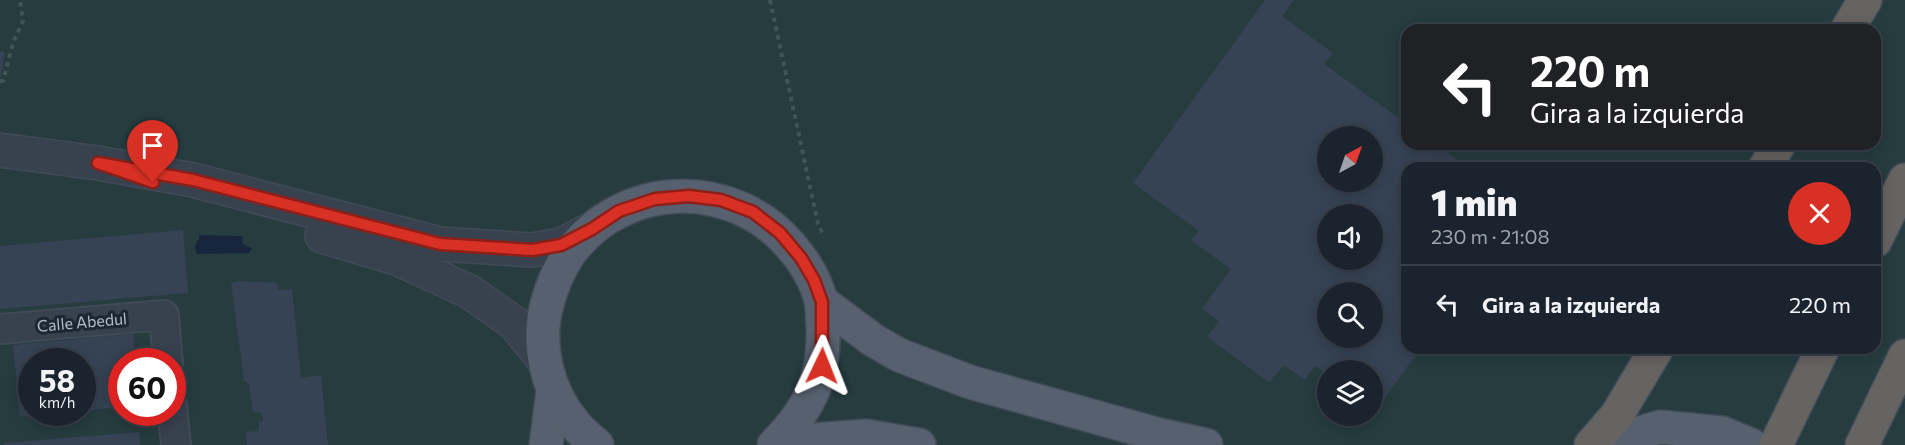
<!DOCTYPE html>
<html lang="es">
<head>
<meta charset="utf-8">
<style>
	:root { --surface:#1b232e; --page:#282f3a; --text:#f1f3f6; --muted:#a0a4aa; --line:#39404a }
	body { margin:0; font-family:Commissioner,sans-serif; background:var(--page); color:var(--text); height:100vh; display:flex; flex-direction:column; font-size:22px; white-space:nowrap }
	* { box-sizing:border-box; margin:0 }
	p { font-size:20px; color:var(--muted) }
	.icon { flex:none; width:33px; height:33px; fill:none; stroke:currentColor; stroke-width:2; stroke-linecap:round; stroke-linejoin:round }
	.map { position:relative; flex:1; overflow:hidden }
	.sheet { position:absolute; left:1401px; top:162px; width:480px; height:192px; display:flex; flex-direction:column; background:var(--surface); border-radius:18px; box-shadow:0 3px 15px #0003,0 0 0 2px var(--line) }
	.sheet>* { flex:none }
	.hud { position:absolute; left:1401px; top:24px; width:480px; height:126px; border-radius:18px; box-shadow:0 3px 15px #0003,0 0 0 2px var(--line); background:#202124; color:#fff; overflow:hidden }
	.needle { width:39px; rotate:40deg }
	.tools { position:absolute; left:1317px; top:126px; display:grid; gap:12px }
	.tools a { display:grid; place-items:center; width:66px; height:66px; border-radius:50%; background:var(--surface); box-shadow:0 3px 15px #0003,0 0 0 2px var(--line); font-size:30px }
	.speed { position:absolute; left:18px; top:348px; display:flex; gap:12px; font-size:30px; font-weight:700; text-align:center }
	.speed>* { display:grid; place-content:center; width:78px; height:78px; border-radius:50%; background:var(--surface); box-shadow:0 3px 15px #0003,0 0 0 2px var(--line); line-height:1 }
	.speed small { font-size:15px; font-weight:400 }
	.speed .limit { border:9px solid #d22; background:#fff; color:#111 }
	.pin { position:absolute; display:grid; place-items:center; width:51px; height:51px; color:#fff; margin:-62px -26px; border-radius:50% 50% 50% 0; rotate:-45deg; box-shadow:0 0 6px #0007 }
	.pin .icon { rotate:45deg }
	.me { position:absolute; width:66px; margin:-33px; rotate:2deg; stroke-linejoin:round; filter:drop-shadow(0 0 4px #0008) }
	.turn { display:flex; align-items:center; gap:21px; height:126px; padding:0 30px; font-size:27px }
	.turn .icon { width:78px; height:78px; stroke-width:2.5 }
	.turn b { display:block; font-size:42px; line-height:51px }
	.round { display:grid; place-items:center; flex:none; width:63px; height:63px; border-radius:32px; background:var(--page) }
	.overview { display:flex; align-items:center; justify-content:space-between; height:102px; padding:0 30px }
	h1 { font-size:36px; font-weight:800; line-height:45px }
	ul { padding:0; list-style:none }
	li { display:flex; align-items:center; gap:18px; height:78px; padding:0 30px; border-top:2px solid var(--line) }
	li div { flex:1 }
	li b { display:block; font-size:22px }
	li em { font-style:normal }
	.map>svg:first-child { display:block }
</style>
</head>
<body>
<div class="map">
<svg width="1905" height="445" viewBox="0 0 1905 445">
	<rect width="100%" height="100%" fill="#242f3e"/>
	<path fill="#263c3f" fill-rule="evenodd" d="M0,0H1905V445H0ZM1407,30H1875V144H1407ZM1328,136H1372V182H1328ZM1407,168H1875V348H1407ZM1328,214H1372V260H1328ZM1328,292H1372V338H1328ZM32,362H82V412H32ZM122,362H172V412H122ZM1328,370H1372V416H1328Z"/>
	<path fill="#17263c" d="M199,235L242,236L243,244L252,248L249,253L197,254C194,248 195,244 199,239Z"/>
	<g fill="#364354" fill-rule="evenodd">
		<path d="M1265,0H1294L1282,16L1333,53L1324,64L1407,124V144H1435L1468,168H1407V348H1421L1376,410L1372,407V370H1328V375L1315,366L1305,380L1284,365L1270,383L1207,337L1219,321L1202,309L1231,269L1191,240L1199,231L1133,183ZM1328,136H1372V182H1328ZM1328,214H1372V260H1328ZM1328,292H1372V338H1328Z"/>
		<polygon points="0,51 5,52 1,77 0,77"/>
		<polygon points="183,230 188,293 0,309 0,246"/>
		<polygon points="239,281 277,283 278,290 292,289 301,378 321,375 328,445 247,445 246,432 259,431 259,421 263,422 262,413 253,412 249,384 244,380 231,283"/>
		<polygon points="133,334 136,362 122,362 122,407 82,411 82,362 32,362 32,412 50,412 50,414 20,417 13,345"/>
		<polygon points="139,432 140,445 4,445 3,443"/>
	</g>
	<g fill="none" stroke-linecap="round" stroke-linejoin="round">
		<defs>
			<g id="minor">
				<polyline points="0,329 164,315 168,362"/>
				<polyline points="172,405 176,445"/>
			</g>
			<g id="tertiary">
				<polyline points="0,150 98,163 193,180 440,244 532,250 561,245 592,229"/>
				<polyline points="322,236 396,258 470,292 514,323 544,360"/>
			</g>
			<g id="primary">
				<polyline points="822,302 873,340 899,355 970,382 1156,434 1206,445"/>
				<polyline points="546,445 553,392"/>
				<path d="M597,445C589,438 580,431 574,423C547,391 536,344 547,304C552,286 559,269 569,254C623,180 731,177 790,245C804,261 816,280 821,301C823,309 822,319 823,328C825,378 809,410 774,445"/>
				<polyline points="792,445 813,440 866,436 919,445"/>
				<polyline points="1599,445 1660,427 1722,433 1751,445"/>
			</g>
			<g id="trunk">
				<polyline points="1847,30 1865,0"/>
				<polyline points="1765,168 1779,144"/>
				<polyline points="1875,241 1905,180"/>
				<polyline points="1591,445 1617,415 1657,348"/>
				<polyline points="1776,445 1823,348"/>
				<polyline points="1862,445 1905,356"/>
			</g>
		</defs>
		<use href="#minor" stroke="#414a57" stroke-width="32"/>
		<use href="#tertiary" stroke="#414a57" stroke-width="36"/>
		<use href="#primary" stroke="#414a57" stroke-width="36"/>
		<use href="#trunk" stroke="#434c59" stroke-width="36"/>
		<g stroke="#3f5557" stroke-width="4" stroke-dasharray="4.5 4.5" stroke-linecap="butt">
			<polyline points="770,0 818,224 824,237"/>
			<polyline points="0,81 3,81 13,43 23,21 20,0"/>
		</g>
		<use href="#minor" stroke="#38414e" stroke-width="28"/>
		<use href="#tertiary" stroke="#38414e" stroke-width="33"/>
		<use href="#primary" stroke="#56606e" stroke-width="33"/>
		<use href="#trunk" stroke="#656462" stroke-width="33"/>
	</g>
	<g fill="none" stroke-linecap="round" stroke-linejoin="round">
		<defs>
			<polyline id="route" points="153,182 98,163 193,180 440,244 532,250 561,245 592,229 619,211 655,199 689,196 721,200 753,212 780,233 801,258 814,280 822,302 822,366"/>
		</defs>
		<use href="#route" stroke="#8d1f18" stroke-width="15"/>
		<use href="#route" stroke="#d93025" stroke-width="10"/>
	</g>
	<g text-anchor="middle" stroke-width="6" stroke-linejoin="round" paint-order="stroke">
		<g font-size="16" fill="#b4bcc9" stroke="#1d2633">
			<text transform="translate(82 322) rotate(-5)" y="6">Calle Abedul</text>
		</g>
	</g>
</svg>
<div class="tools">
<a><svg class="needle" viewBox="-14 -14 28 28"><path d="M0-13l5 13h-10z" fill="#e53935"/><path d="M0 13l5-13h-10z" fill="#a0a4aa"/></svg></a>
<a><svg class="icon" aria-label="sound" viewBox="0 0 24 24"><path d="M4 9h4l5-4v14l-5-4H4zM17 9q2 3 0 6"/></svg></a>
<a><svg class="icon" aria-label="search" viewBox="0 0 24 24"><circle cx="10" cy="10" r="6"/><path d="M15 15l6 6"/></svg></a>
<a><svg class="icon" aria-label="layers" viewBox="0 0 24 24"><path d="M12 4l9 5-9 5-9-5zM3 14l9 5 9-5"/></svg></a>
</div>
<div class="speed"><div>58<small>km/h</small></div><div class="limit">60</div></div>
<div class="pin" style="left:153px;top:182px;background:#d93025"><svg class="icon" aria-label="arrive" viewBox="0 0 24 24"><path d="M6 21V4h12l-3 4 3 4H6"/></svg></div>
<svg class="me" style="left:822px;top:366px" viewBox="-20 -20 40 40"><path d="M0-17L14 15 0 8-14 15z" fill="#d93025" stroke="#fff" stroke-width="4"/></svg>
<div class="hud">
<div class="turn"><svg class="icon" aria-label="left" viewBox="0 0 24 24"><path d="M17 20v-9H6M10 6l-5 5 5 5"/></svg><div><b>220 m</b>Gira a la izquierda</div></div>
</div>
<section class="sheet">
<div class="overview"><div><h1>1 min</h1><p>230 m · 21:08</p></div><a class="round" style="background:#d93025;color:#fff"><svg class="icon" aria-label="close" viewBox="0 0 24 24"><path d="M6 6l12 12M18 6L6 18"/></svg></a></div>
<ul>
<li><svg class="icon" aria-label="left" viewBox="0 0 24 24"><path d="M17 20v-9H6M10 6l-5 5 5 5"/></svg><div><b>Gira a la izquierda</b></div><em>220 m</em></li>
</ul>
</section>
</div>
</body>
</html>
